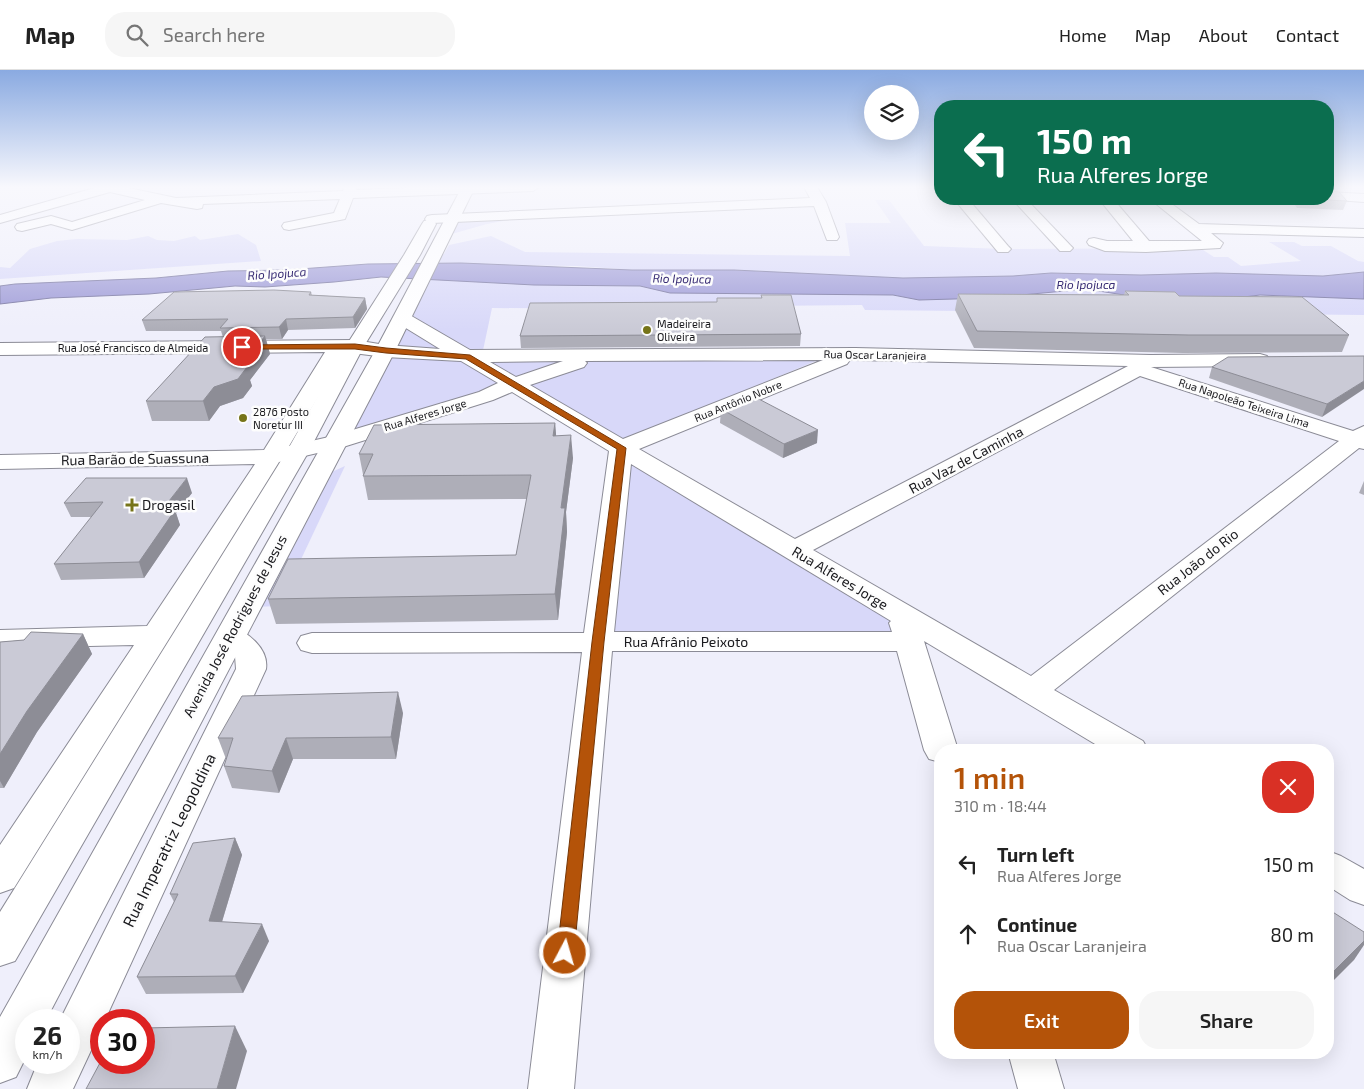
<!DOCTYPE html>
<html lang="en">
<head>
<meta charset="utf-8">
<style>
	:root { --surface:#fff; --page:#f6f6f6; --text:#222; --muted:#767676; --line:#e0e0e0; --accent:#b45309 }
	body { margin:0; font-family:"Exo 2",sans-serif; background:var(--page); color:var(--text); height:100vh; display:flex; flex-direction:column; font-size:19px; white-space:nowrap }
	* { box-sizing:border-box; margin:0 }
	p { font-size:16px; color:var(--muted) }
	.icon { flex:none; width:28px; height:28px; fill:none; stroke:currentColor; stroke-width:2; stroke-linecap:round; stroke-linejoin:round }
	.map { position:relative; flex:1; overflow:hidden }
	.side { position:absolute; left:934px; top:674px; width:400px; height:315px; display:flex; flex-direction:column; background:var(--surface); border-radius:20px; box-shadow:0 5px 20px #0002 }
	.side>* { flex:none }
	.top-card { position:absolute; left:934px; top:30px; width:400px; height:105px; border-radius:20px; box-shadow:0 5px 20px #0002; background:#0b6e4f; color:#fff; overflow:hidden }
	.controls { position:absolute; left:864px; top:15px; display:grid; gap:10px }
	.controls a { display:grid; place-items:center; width:55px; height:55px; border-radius:50%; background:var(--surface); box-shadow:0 5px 20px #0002; font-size:25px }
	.speed { position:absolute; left:15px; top:939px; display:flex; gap:10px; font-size:25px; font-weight:700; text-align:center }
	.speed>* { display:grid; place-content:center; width:65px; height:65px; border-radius:50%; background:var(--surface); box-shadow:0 5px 20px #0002; line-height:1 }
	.speed small { font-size:12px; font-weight:400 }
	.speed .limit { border:8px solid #d22; background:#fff; color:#111 }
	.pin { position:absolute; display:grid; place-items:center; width:42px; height:42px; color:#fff; margin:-21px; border:2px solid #fff; border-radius:50%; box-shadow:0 1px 5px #0007 }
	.me { position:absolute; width:55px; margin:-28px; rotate:6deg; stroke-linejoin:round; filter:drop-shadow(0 0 4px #0008) }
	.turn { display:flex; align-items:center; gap:18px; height:105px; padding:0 20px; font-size:22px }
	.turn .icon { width:65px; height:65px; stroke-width:2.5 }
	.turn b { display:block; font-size:35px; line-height:42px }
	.round { display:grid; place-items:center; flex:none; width:52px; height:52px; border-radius:20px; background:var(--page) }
	.summary { display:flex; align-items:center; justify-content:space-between; height:85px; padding:0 20px }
	h1 { font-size:30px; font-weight:600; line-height:38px; color:var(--accent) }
	.button { display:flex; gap:10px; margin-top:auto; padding:10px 20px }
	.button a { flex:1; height:58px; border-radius:20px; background:var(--accent); color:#fff; font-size:20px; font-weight:600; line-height:58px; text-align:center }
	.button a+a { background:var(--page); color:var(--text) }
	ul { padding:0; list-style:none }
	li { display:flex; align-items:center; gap:15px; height:70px; padding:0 20px }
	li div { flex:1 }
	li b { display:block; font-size:19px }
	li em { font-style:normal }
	header { display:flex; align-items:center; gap:30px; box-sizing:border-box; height:70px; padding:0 25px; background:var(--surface); border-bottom:1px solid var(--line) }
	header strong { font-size:24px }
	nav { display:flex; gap:28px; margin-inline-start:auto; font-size:18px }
	.search { width:350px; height:45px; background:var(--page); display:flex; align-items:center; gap:12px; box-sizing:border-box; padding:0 18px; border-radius:20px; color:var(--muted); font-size:19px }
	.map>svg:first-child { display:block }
</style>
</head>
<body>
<header>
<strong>Map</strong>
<div class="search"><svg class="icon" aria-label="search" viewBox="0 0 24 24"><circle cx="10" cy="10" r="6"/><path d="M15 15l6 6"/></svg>Search here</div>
<nav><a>Home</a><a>Map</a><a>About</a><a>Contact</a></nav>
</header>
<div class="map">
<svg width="1364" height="1019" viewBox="0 0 1364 1019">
	<rect width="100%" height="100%" fill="#efeffb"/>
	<g fill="#d8d8f9">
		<polygon points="875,130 889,130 924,176 1003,179 1200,178 1214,187 1228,187 1241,196 1301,191 1269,172 1294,172 1302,176 1331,176 1358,191 1364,192 1364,202 1323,206 1216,203 1141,205 1051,203 1013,206 903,208 734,200 632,200 577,196 429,194 434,185 444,184 449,175 491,166 525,182 850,186 845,153 891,153"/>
		<polygon points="530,146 487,154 448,165 453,152"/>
		<polygon points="238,164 256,175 261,191 0,209 0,197 10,198 30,179 57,171 77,169 127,170 148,166 157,170 174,171 195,166 200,170"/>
		<polygon points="422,208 640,216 670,223 893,225 919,230 1086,219 1137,227 1236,228 1260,225 1364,229 1364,245 865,240 862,235 761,236 761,240 492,238 482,285 470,285 405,248"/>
		<polygon points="404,250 464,286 388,280"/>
		<polygon points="830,285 620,373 519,314 601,287"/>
		<polygon points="595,286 515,313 472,287"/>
		<polygon points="386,287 467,287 511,314 339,369"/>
		<polygon points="636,394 888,545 895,564 610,564 629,396"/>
		<polygon points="345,396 279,536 254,537 325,405"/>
	</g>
	<polygon fill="#9d9ad7" stroke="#75739f" points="461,193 632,200 734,200 903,208 1013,206 1051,203 1141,205 1216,203 1323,206 1364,202 1364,229 1260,225 1236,228 1137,227 1086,219 989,228 919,230 893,225 670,223 640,216 534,215 381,207 334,212 265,217 235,216 149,224 51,228 0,234 0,216 15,214 156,208 228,201 286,200 368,194"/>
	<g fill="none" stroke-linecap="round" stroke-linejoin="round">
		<defs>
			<g id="minor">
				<polygon points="98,117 124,117 176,128 343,121 344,117 357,117 356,120 429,117 539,117 533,121 353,128 345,149 289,160 284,159 282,156 284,153 334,143 340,129 203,134 202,138 197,139 161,133 72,160 51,154 22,161 17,160 15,157 17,154 51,146 72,152 145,130 110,122 0,153 0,145"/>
				<polygon points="804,117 817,117 826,132 839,167 837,170 827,170 814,136 432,153 427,152 425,149 427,146 432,145 810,128"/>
				<polygon points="1328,122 1364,124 1364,132 1323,129 1328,129"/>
				<polygon points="954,129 968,129 1008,176 1011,179 1008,182 998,182"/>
				<polygon points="1012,129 1026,129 1070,175 1073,178 1070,181 1060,181"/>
				<polygon points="1099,129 1113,129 1149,171 1202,171 1150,129 1165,129 1199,154 1364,159 1364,167 1211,163 1223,173 1220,178 1146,182 1105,181 1089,175 1087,172 1089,169 1094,168 1107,171 1133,171"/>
				<path d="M402,243L408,244L470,280L855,278L1151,285L1260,284L1267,286L1270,290L1267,294L1260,296L1151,297L1353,361L1364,356V379L1359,378L1054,620L1143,671L1148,680H1105L924,571L958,680H940V692L929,689L924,680L897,581H612L574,1019H528L582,582L312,583L301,580L297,573L301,566L312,563H584L609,381L512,322L493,330L343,377L279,392L14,818L0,823V775L134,575L0,578V560L147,556L255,394L0,399V385L264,380L325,282L0,285V273L355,270L385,275L440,279L396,252L393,248L396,244ZM345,282L385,287L461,291L498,313L479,322L329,367L289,376ZM823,290L623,369L530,315L584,297L587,293L585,291ZM850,290H855L1128,296L795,469L639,379L847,294ZM563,291L516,307L490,292ZM1140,306L1339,371L1031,606L813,480ZM631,394L891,551L889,553L892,562H614Z"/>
				<path d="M230,557C248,561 269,579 266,599L105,950H101V959L73,1019H27L38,992H69V950H60L236,599L235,586L220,573L215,566L220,559Z"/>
				<polygon points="1328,781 1341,786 1364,799 1364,835 1350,830 1328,816"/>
				<polygon points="1008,982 1053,982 1064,1019 1018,1019"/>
			</g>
			<g id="major">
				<polygon points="462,117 475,117 395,281 46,950 26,950 26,987 16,1007 0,1013 0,947 375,281"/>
				<polygon points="429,150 434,151 436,154 420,185 364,276 309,381 15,891 0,896 0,842 287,381 346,276 404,185 422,154 424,151"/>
			</g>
		</defs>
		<use href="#minor" stroke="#8b8b96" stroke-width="2"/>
		<use href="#major" stroke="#8b8b96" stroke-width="2"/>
		<use href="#minor" fill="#fff" fill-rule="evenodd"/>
		<use href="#major" fill="#fff" fill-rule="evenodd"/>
	</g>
	<g fill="#aeaeb8">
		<polygon points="1328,121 1347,131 1343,140 1297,138 1291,129 1328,129"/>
		<polygon points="1125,221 1179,226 1349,265 1342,282 1183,283 974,278 955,240 958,224 1124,225"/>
		<polygon points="311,222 312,225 365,228 367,239 355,258 288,260 282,269 266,269 270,284 250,310 252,316 243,328 220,336 209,351 152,351 146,331 223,267 221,261 146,261 142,250"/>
		<polygon points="761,225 801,264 800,276 521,278 520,266 717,232 717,228 761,228"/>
		<polygon points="1364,286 1322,347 1209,308 1212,297"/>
		<polygon points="721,339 817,373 783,388 720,353"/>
		<polygon points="555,353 556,366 573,388 566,442 567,462 558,550 276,554 268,529 516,485 527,429 368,430 359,384"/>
		<polygon points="1364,411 1364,425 1359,423"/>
		<polygon points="192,423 176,443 180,455 144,508 61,510 54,494 92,447 71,447 64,433"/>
		<polygon points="83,564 92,584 37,662 4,718 0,718 0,572 24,570"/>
		<polygon points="403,643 396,689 293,689 279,723 232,718 224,696 226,689 218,668"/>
		<polygon points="235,768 242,785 222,852 269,871 243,923 146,924 137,907 174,832 170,824"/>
		<polygon points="1249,982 1259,982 1253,989"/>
	</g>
	<g fill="#8d8d96">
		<polygon points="365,228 367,239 355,258 353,247"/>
		<polygon points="286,249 288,260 282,269 279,257"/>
		<polygon points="265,266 270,284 250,310 252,316 243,328 220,336 209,351 203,331 214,317 245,291"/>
		<polygon points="1364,311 1364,319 1322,347 1327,334"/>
		<polygon points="555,353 557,375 553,366"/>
		<polygon points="818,360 817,373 783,388 784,374"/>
		<polygon points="571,365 573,388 566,442 567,462 558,550 555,524 561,438"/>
		<polygon points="187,408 192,423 176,443 180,455 144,508 139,492 162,440"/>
		<polygon points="83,564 92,584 37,662 4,718 0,711 0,684 27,641"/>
		<polygon points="398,622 403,643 396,689 391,667"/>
		<polygon points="286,668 293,689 279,723 272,701"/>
		<polygon points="235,768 242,785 217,868 209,851"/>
		<polygon points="262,854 269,871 243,923 235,906"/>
		<polygon points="1364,871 1364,875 1354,890 1328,916 1328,907"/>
		<polygon points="235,956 247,981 236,1019 217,1019"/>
	</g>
	<g fill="#cacad6" stroke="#8d8d96">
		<polygon points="1328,121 1339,122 1347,131 1310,129 1328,129"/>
		<polygon points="274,220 311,222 309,225 365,228 353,247 286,249 279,257 220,258 228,249 142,250 174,222"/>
		<polygon points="1125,221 1175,222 1179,226 1302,227 1349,265 1189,265 977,261 958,224 1129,225"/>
		<polygon points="761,225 791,225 801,264 520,266 530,233 717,232 717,228 762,228"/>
		<polygon points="265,266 245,291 247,297 238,309 214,317 203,331 146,331 205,267"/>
		<polygon points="1364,286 1364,311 1327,334 1212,297 1228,287"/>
		<polygon points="755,327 818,360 784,374 721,339"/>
		<polygon points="555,353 553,366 571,365 561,438 565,438 555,524 268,529 288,489 516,485 531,405 363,406 373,384 359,384 374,355"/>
		<polygon points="86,408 187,408 162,440 175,440 139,492 54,494 103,432 64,433"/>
		<polygon points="31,562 83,564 27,641 0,684 0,572 24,570"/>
		<polygon points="398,622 391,667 286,668 272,701 224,696 233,668 218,668 242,626"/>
		<polygon points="235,768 209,851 262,854 235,906 137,907 178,824 170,824 193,773"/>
		<polygon points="1328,839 1364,862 1364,871 1328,907"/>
		<polygon points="235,956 217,1019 86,1019 101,991 101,992 144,992 144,958"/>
	</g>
	<linearGradient id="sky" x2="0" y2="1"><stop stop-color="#8aaae1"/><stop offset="0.45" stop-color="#f8f8fd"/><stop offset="1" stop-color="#f8f8fd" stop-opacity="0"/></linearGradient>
	<rect width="1364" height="260" fill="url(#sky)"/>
	<polygon fill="#b45309" stroke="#753606" points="355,274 386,278 470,285 626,378 604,572 574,883 571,888 565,891 559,888 557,883 592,572 617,379 466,289 386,283 355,279 242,279 238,277 242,275"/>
	<g fill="#767419" stroke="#fdfdfd" stroke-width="2">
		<circle cx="647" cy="260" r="5"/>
		<circle cx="243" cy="348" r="5"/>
		<path d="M129.5 427.5h5v5h5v5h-5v5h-5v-5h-5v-5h5z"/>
	</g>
	<g text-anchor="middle" stroke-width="5" stroke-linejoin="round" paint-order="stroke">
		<g font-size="11" fill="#19191d" stroke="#fdfdfd" text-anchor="start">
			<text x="657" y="258">Madeireira<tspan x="657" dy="13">Oliveira</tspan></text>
			<text x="253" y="346">2876 Posto<tspan x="253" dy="13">Noretur III</tspan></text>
		</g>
		<g font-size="11" fill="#19191d" stroke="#fdfdfd">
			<text x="133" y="282">Rua José Francisco de Almeida</text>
			<text transform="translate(875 285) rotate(1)" y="4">Rua Oscar Laranjeira</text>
			<text transform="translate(738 331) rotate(-22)" y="4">Rua Antônio Nobre</text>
			<text transform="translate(1244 333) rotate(18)" y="4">Rua Napoleão Teixeira Lima</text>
			<text transform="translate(425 345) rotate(-17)" y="4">Rua Alferes Jorge</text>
		</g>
		<g font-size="12" font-style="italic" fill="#382c74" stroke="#fdfdfd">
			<text transform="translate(277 204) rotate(-4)" y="4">Rio Ipojuca</text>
			<text transform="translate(682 209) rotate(1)" y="4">Rio Ipojuca</text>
			<text x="1086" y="219">Rio Ipojuca</text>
		</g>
		<g font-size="14" fill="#19191d" stroke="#fdfdfd">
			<text transform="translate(135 389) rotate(-1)" y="5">Rua Barão de Suassuna</text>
			<text transform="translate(966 390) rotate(-28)" y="5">Rua Vaz de Caminha</text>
			<text transform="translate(1198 492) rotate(-38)" y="5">Rua João do Rio</text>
			<text transform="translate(840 508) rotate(31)" y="5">Rua Alferes Jorge</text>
			<text transform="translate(235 556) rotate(-62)" y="5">Avenida José Rodrigues de Jesus</text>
			<text x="686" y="577">Rua Afrânio Peixoto</text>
		</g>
		<g font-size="14" fill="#19191d" stroke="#fdfdfd" text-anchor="start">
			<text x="142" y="440">Drogasil</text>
		</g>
		<g font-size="16" fill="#19191d" stroke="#fdfdfd">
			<text transform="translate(169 770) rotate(-64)" y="6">Rua Imperatriz Leopoldina</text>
		</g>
	</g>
</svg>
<div class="controls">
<a><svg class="icon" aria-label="layers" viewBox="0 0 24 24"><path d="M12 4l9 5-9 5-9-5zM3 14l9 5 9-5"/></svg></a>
</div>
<div class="speed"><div>26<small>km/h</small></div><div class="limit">30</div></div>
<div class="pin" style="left:242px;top:277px;background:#d93025"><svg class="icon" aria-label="arrive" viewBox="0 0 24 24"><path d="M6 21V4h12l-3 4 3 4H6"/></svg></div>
<svg class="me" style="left:565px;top:883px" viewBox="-20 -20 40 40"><circle r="17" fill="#b45309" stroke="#fff" stroke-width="3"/><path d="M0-11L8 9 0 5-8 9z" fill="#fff"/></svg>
<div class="top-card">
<div class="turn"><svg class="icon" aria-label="left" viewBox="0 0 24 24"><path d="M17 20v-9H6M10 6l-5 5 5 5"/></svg><div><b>150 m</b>Rua Alferes Jorge</div></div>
</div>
<section class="side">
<div class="summary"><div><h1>1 min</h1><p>310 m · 18:44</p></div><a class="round" style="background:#d93025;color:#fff"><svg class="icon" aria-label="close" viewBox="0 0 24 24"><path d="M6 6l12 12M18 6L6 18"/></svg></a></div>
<ul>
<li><svg class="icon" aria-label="left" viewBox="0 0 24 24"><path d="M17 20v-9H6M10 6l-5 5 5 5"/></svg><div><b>Turn left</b><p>Rua Alferes Jorge</p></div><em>150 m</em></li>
<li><svg class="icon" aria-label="ahead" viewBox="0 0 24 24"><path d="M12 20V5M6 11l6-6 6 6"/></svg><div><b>Continue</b><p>Rua Oscar Laranjeira</p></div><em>80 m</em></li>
</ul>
<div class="button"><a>Exit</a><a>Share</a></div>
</section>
</div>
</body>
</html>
